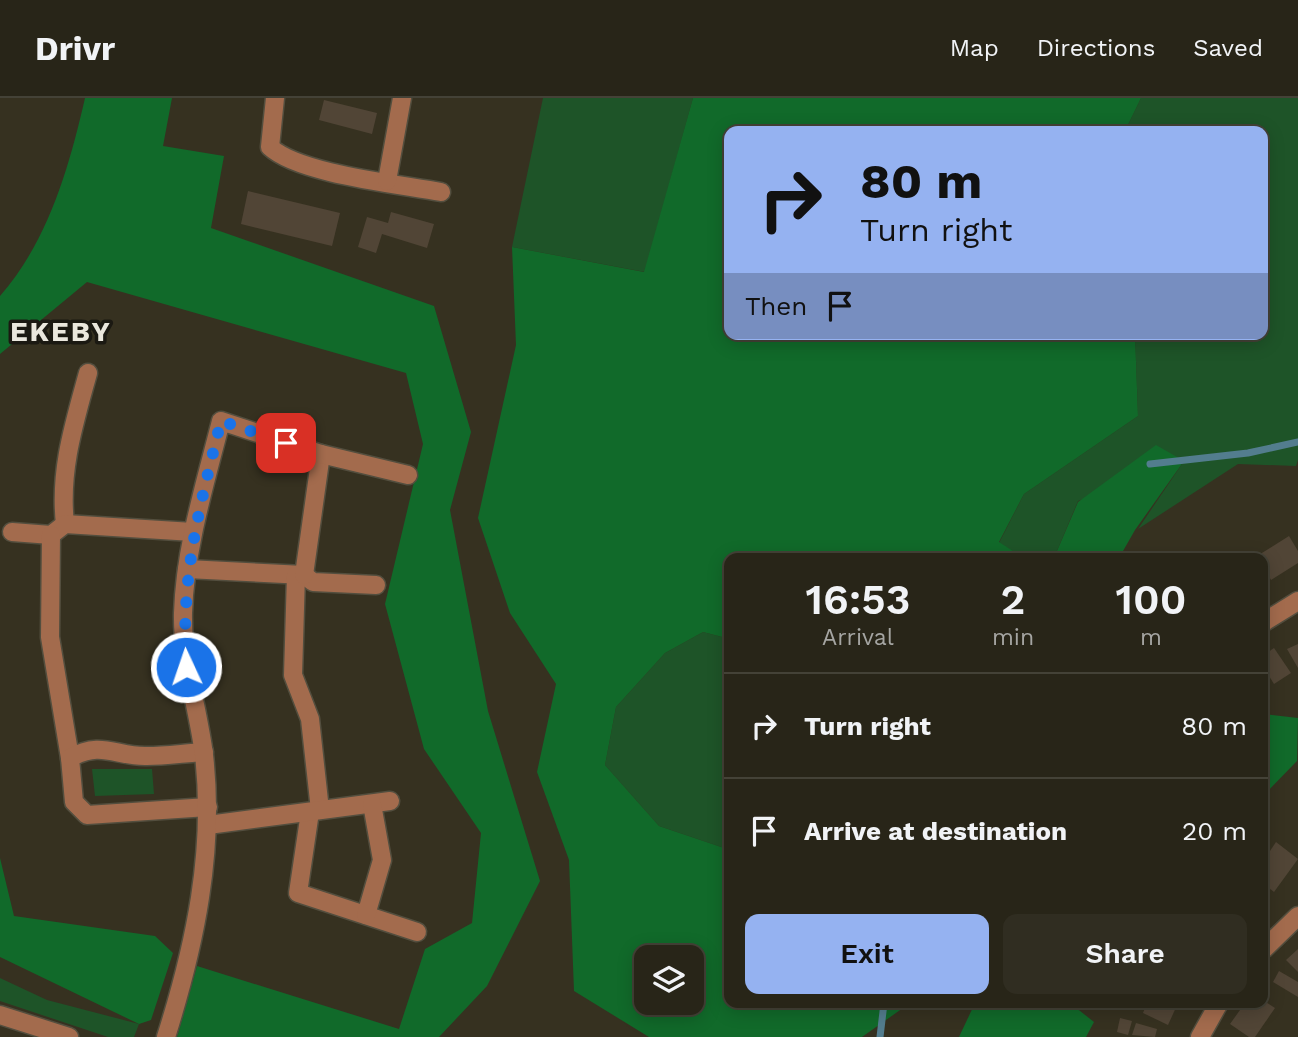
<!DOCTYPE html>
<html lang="en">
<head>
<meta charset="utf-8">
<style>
	:root { --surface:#282518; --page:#302d21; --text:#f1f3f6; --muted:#a5a5a2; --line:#444237; --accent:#95b2f1 }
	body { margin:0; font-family:"Work Sans",sans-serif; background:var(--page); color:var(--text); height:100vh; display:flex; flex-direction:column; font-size:26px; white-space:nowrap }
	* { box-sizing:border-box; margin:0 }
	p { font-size:23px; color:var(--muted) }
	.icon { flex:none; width:38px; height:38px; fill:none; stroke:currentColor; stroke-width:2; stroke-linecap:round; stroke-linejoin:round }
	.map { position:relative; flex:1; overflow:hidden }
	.sheet { position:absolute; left:724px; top:455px; width:544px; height:455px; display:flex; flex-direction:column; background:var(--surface); border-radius:14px; box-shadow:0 4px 18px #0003,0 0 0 2px var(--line) }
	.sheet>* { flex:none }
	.guide { position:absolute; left:724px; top:28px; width:544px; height:214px; border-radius:14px; box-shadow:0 4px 18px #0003,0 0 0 2px var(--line); background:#95b2f1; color:#111; overflow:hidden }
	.controls { position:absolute; left:634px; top:847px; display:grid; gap:14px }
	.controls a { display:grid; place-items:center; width:70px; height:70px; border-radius:14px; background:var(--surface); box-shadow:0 4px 18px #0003,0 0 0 2px var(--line); font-size:35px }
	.pin { position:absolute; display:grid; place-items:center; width:60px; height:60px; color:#fff; margin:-30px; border-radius:14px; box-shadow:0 4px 10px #0006 }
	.me { position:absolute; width:77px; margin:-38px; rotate:357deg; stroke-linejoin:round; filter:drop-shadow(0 0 5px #0008) }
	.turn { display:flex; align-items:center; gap:24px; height:147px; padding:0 21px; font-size:32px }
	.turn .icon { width:91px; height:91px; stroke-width:2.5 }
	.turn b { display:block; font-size:49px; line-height:60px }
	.then { display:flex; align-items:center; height:66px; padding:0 21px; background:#0003; gap:14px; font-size:26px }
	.eta { display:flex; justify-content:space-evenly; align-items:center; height:119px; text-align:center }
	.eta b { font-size:42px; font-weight:600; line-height:49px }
	.primary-button { display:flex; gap:14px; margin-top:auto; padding:14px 21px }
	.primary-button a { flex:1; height:80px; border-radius:14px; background:var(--accent); color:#111; font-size:28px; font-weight:600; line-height:80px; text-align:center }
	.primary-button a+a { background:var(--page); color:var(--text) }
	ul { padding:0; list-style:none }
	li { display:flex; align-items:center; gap:21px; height:105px; padding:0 21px; border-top:2px solid var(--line) }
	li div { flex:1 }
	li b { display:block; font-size:26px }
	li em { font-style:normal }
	header { display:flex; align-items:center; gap:42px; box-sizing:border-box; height:98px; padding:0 35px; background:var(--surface); border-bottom:2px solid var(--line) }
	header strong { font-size:33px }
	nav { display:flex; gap:38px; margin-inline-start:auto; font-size:24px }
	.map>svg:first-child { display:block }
</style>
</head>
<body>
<header>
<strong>Drivr</strong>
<nav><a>Map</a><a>Directions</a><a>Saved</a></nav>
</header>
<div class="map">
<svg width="1298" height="939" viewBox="0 0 1298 939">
	<rect width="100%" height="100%" fill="#363120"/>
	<g fill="#1e5428">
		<polygon points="543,0 693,0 645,174 512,149"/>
		<polygon points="1141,0 1298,0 1298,362 1296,368 1238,366 1138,431 1184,363 1078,403 1054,460 1024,460 999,445 1024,396 1138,318 1135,236 1264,236 1264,33 1125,33"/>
		<polygon points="703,534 730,541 730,752 659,728 605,667 616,609 665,555"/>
		<polygon points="92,671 152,671 154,696 95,698"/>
		<polygon points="0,880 47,902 139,926 134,939 108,939 0,903"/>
	</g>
	<g fill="#116a2a" fill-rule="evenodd">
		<path d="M85,0H172L163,48L224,58L211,130L434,208L471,334L450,412L488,613L540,783L487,888L439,939H177L197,868L399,931L425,851L472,825L481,735L424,651L385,506L423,346L406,275L87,184L0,256V198C48,143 69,70 85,0Z"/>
		<path d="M693,0H1141L1125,33H730V236H1135L1138,318L1024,396L999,444L1024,460H730V541L703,534L665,555L616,609L605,667L659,728L730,752V905H910L862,939H649L574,893L569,762L537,674L556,586L510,515L478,420L516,247L512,149L644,174ZM646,859H691V905H646Z"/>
		<polygon points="1156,347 1184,363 1135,432 1119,460 1054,460 1078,404"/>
		<polygon points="1264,616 1298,620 1297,663 1264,697"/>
		<polygon points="0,760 14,818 155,838 173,855 151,922 139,926 0,859"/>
		<polygon points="975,905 1070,905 1094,924 1086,939 959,939"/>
	</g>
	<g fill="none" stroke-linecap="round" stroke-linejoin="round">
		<g stroke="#537d8e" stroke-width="7">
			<polyline points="1150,366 1248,355 1298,344"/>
			<polyline points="880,939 884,905"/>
		</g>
	</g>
	<g fill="#514536">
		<polygon points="324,2 377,15 372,36 319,22"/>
		<polygon points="248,93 340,115 332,148 241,126"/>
		<polygon points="391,114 434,126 427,150 382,136 376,155 358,149 367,119 388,125"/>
		<polygon points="1289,438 1298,453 1298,465 1271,482 1264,469 1264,460 1257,458"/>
		<polygon points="1298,546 1298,570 1287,551"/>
		<polygon points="1274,550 1291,575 1274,586 1264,570 1264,557"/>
		<polygon points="1276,744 1298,761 1274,794 1264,786 1264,762"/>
		<polygon points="1298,851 1298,874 1286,862"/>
		<polygon points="1279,873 1298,884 1298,899 1273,884"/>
		<polygon points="1264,903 1275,910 1255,939 1249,939 1230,926 1245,905"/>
		<polygon points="1147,905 1178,905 1168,927 1143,915"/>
		<polygon points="1120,920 1132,923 1128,937 1117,934"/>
		<polygon points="1136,925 1157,931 1155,939 1132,937"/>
	</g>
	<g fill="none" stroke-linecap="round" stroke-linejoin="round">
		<defs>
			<g id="minor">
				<path d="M275,0L270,49C299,76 399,86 441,94"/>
				<polyline points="387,83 402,0"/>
				<path d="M65,426C59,373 74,326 88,275"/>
				<polyline points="12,434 51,437 65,426 193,434"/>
				<polyline points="51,437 50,539 70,660"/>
				<polyline points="187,471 304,477 313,484 376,487"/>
				<polyline points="296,477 293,577 310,621 320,712"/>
				<polyline points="304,477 321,356"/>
				<polyline points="1264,524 1298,503"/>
				<path d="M204,654C185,655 166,658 147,658C116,659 102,642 70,660L74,704L87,717L208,709"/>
				<polyline points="310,714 298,795 417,834"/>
				<polyline points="208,727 390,703"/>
				<polyline points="366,817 382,762 372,706"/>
				<polyline points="1264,851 1298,818"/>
				<polyline points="0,917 69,939"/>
				<path d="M166,939C195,847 215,753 204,657C198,609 182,564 183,515C185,450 205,386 221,323L321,356L408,377"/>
				<polyline points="1200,939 1219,905"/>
			</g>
		</defs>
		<use href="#minor" stroke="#534e3e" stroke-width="21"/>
		<use href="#minor" stroke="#a36b4d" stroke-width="18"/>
	</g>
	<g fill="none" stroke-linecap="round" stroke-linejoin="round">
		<path stroke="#1a73e8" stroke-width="12" stroke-dasharray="0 21.6" d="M186,569C181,477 199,411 221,323L286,345"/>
	</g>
	<g text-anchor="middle" stroke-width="7" stroke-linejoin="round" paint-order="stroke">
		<g font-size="28" font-weight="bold" letter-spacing="2" fill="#eae7dd" stroke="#1b1912">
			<text x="61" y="243">EKEBY</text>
		</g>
	</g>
</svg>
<div class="controls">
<a><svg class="icon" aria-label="layers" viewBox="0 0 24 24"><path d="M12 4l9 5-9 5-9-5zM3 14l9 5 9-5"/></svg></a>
</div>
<div class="pin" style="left:286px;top:345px;background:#d93025"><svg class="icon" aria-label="arrive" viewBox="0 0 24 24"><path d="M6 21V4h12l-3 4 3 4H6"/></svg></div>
<svg class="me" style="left:186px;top:569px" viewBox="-20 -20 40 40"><circle r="17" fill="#1a73e8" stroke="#fff" stroke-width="3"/><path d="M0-11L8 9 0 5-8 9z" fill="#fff"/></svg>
<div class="guide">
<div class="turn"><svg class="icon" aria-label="right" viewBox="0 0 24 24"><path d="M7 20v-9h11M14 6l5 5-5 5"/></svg><div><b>80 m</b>Turn right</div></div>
<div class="then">Then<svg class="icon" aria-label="arrive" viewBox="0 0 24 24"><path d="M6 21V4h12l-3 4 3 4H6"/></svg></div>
</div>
<section class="sheet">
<div class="eta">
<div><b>16:53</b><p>Arrival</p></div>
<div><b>2</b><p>min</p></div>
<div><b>100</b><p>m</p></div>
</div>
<ul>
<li><svg class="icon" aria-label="right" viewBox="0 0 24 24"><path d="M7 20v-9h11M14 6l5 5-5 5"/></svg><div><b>Turn right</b></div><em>80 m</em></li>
<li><svg class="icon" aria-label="arrive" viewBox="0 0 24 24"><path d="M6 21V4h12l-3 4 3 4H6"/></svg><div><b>Arrive at destination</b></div><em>20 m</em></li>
</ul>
<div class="primary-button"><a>Exit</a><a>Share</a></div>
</section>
</div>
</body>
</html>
